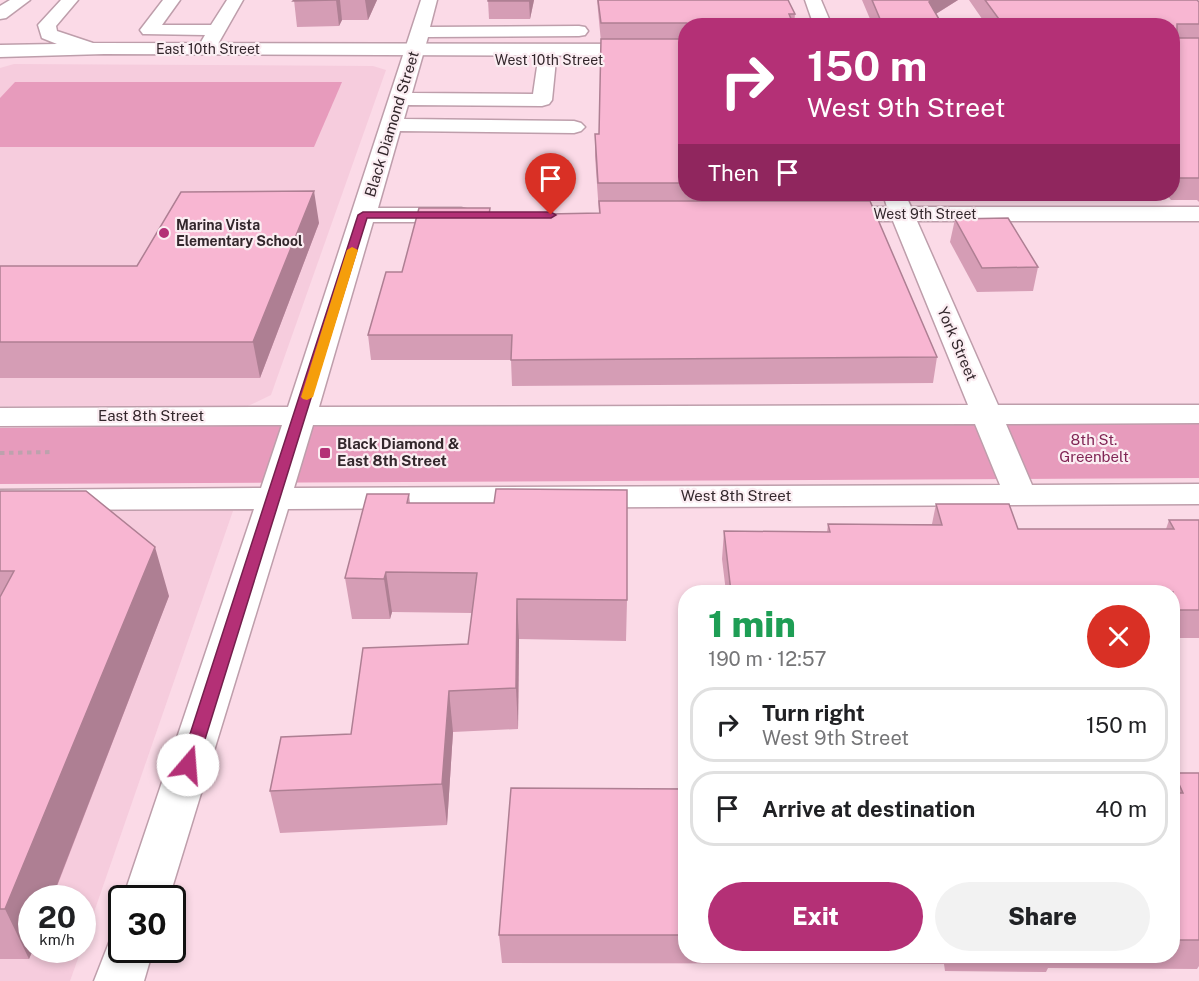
<!DOCTYPE html>
<html lang="en">
<head>
<meta charset="utf-8">
<style>
	:root { --surface:#fff; --page:#f2f2f2; --text:#202124; --muted:#757577; --line:#e0e0e0; --accent:#b43076 }
	body { margin:0; font-family:"Public Sans",sans-serif; background:var(--page); color:var(--text); height:100vh; display:flex; flex-direction:column; font-size:22px; white-space:nowrap }
	* { box-sizing:border-box; margin:0 }
	p { font-size:20px; color:var(--muted) }
	.icon { flex:none; width:33px; height:33px; fill:none; stroke:currentColor; stroke-width:2; stroke-linecap:round; stroke-linejoin:round }
	.map { position:relative; flex:1; overflow:hidden }
	.side { position:absolute; left:678px; top:585px; width:502px; height:378px; display:flex; flex-direction:column; background:var(--surface); border-radius:24px; box-shadow:0 3px 9px #0003 }
	.side>* { flex:none }
	.hud { position:absolute; left:678px; top:18px; width:502px; height:183px; border-radius:24px; box-shadow:0 3px 9px #0003; background:#b43076; color:#fff; overflow:hidden }
	.speed { position:absolute; left:18px; top:885px; display:flex; gap:12px; font-size:30px; font-weight:700; text-align:center }
	.speed>* { display:grid; place-content:center; width:78px; height:78px; border-radius:50%; background:var(--surface); box-shadow:0 3px 9px #0003; line-height:1 }
	.speed small { font-size:15px; font-weight:400 }
	.speed .limit { border:3px solid #111; border-radius:9px; background:#fff; color:#111 }
	.pin { position:absolute; display:grid; place-items:center; width:51px; height:51px; color:#fff; margin:-62px -26px; border-radius:50% 50% 50% 0; rotate:-45deg; box-shadow:0 0 6px #0007 }
	.pin .icon { rotate:45deg }
	.me { position:absolute; width:66px; margin:-33px; rotate:18deg; stroke-linejoin:round; filter:drop-shadow(0 0 4px #0008) }
	.turn { display:flex; align-items:center; gap:21px; height:126px; padding:0 30px; font-size:27px }
	.turn .icon { width:78px; height:78px; stroke-width:2.5 }
	.turn b { display:block; font-size:42px; line-height:51px }
	.then { display:flex; align-items:center; height:57px; padding:0 30px; background:#0003; gap:12px; font-size:22px }
	.round { display:grid; place-items:center; flex:none; width:63px; height:63px; border-radius:32px; background:var(--page) }
	.summary { display:flex; align-items:center; justify-content:space-between; height:102px; padding:0 30px }
	h1 { font-size:36px; font-weight:800; line-height:45px; color:#1e9e55 }
	.action { display:flex; gap:12px; margin-top:auto; padding:12px 30px }
	.action a { flex:1; height:69px; border-radius:36px; background:var(--accent); color:#fff; font-size:24px; font-weight:800; line-height:69px; text-align:center }
	.action a+a { background:var(--page); color:var(--text) }
	ul { padding:0; list-style:none }
	li { display:flex; align-items:center; gap:18px; height:75px; margin:0 12px 9px; padding:0 18px; border:3px solid var(--line); border-radius:24px }
	li div { flex:1 }
	li b { display:block; font-size:22px }
	li em { font-style:normal }
	.map>svg:first-child { display:block }
</style>
</head>
<body>
<div class="map">
<svg width="1199" height="981" viewBox="0 0 1199 981">
	<rect width="100%" height="100%" fill="#fbdae7"/>
	<g fill="#f6ccdd">
		<polygon points="14,64 373,66 386,70 271,395 248,406 0,406 0,68"/>
		<polygon points="234,508 83,944 82,898 32,898 32,950 81,950 70,981 0,981 0,512"/>
	</g>
	<g fill="#e79bbc">
		<polygon points="15,82 342,82 314,147 0,147 0,98"/>
		<polygon points="1199,417 1199,478 0,484 0,428"/>
	</g>
	<g fill="none" stroke-linecap="round" stroke-linejoin="round">
		<defs>
			<g id="minor">
				<polygon points="163,0 180,0 162,25 211,25 227,0 243,0 214,51 200,51 198,47 205,35 143,34 140,30"/>
				<path d="M421,0H437L430,27L579,26L585,27L588,31L585,35L579,36L428,37L412,93L533,94L538,60L540,56H554L556,60L552,100L549,104L542,106L408,105L404,119L574,121L581,123L585,127L581,131L574,133L400,131L378,208H461L469,210L473,215L469,220L461,222H373L319,407L968,405L893,221H830L822,219L818,214L822,209L830,207H887L883,194H905L911,207H1199V221H917L998,405H1199V423L1006,424L1032,485L1199,484V504L288,509L169,898H123L254,509L0,510V490L261,488L282,425L0,426V408L288,407ZM975,424L1000,485L294,488L313,425Z"/>
				<polygon points="805,0 821,0 832,26 814,26"/>
				<polygon points="122,931 122,950 153,950 144,981 94,981 112,935"/>
			</g>
			<g id="major">
				<polygon points="10,0 30,0 6,18 0,19 0,6"/>
				<polygon points="61,0 78,0 56,26 57,31 93,43 686,44 686,56 104,54 0,57 0,45 57,44 42,38 38,25"/>
			</g>
		</defs>
		<use href="#minor" stroke="#be9eab" stroke-width="3"/>
		<use href="#major" stroke="#be9eab" stroke-width="3"/>
		<polyline stroke="#bda2ad" stroke-width="4" stroke-dasharray="4.5 4.5" stroke-linecap="butt" points="0,453 53,452"/>
		<use href="#minor" fill="#fff" fill-rule="evenodd"/>
		<use href="#major" fill="#fff" fill-rule="evenodd"/>
	</g>
	<g fill="#d59db5">
		<polygon points="294,0 377,0 368,20 342,20 339,26 297,27"/>
		<polygon points="488,0 534,0 530,19 489,19"/>
		<polygon points="597,0 788,0 795,14 794,26 686,26 686,194 862,194 861,197 859,197 859,201 937,357 933,383 512,386 511,360 371,360 368,335 402,272 490,215 599,213 595,156 595,134 599,134 601,42"/>
		<polygon points="862,0 958,0 936,14 943,26 873,26"/>
		<polygon points="969,0 1197,0 1199,2 1199,202 1197,200 1171,200 1167,195 1106,195 1105,194 1173,194 1173,26 987,26"/>
		<polygon points="960,194 1029,194 1029,196 962,196"/>
		<polygon points="955,219 1038,267 1033,291 977,292 950,242"/>
		<polygon points="319,223 260,378 0,378 0,266 137,266"/>
		<polygon points="0,491 169,596 29,959 0,959"/>
		<polygon points="409,494 410,503 627,600 626,641 519,639 518,729 453,732 447,825 280,833 270,791 351,734 468,644 472,613 392,612 390,619 352,619 345,578"/>
		<polygon points="936,504 1018,529 1166,529 1169,520 1199,520 1199,638 1173,638 1173,592 726,592 722,559 724,531 827,532 828,524 932,524"/>
		<polygon points="1174,773 1199,773 1199,966 1197,969 1048,968 1046,972 945,971 944,964 502,963 499,935 686,789 686,956 1173,956 1173,776"/>
	</g>
	<g fill="#ae7f93">
		<polygon points="336,0 340,0 342,20 339,26"/>
		<polygon points="365,0 377,0 368,20"/>
		<polygon points="529,0 534,0 530,19 529,1"/>
		<polygon points="932,0 958,0 926,20 929,2"/>
		<polygon points="314,191 319,223 260,378 253,342"/>
		<polygon points="155,547 169,596 52,898 32,898 32,950 33,950 29,959 5,909"/>
		<polygon points="386,572 392,612 390,619 384,579"/>
		<polygon points="517,599 519,639 518,729 516,688"/>
		<polygon points="449,691 453,732 447,825 442,784"/>
	</g>
	<g fill="#f8b6d2" stroke="#ae7f93" stroke-width="1.5">
		<polygon points="294,0 336,0 293,1"/>
		<rect x="488" y="0" width="41" height="1"/>
		<polygon points="598,0 788,0 795,14 789,14 794,26 689,26 687,23 601,23"/>
		<polygon points="872,0 932,0 929,2 943,26 883,26"/>
		<polygon points="985,0 1197,0 1199,2 1199,24 1177,24 1177,38 1199,38 1199,178 1178,178 1173,173 1173,26 1004,26"/>
		<polygon points="601,39 686,39 686,183 598,183 595,134 599,134"/>
		<polygon points="314,191 253,342 0,342 0,266 137,266 181,192"/>
		<polygon points="599,201 870,201 937,357 511,360 512,335 368,335 386,272 402,272 419,208 490,208 489,215 600,213"/>
		<polygon points="1008,218 1038,267 982,268 955,219"/>
		<polygon points="496,489 627,490 627,600 517,599 516,688 449,691 442,784 270,791 281,737 351,734 363,648 468,644 477,573 386,572 384,579 345,578 367,494 409,494 407,503 494,503"/>
		<polygon points="0,491 86,491 155,547 5,909 0,909 0,597 14,571 0,571"/>
		<polygon points="936,504 1009,504 1018,529 1174,529 1169,520 1199,520 1199,610 1173,610 1173,592 921,591 921,592 731,592 724,531 830,532 828,524 942,525"/>
		<polygon points="1174,773 1199,773 1199,940 1173,940 1173,793 1183,793"/>
		<polygon points="511,788 686,789 686,935 499,935"/>
	</g>
	<polygon fill="#b43076" stroke="#751f4d" stroke-width="1.5" points="363,212 551,212 556,215 551,218 367,218 197,765 194,770 188,772 182,770 180,765 358,215"/>
	<polygon fill="#f59e0b" points="352,247 358,250 313,397 307,400 303,399 301,397 347,250"/>
	<g fill="#b43076" stroke="#fbedf2" stroke-width="2">
		<circle cx="164" cy="233" r="6"/>
		<rect x="319" y="447" width="12" height="12" rx="3"/>
	</g>
	<g text-anchor="middle" stroke-width="4.5" stroke-linejoin="round" paint-order="stroke">
		<g font-size="14" fill="#33272c" stroke="#fbedf2">
			<text x="208" y="54">East 10th Street</text>
			<text x="549" y="65">West 10th Street</text>
			<text x="925" y="219">West 9th Street</text>
		</g>
		<g font-size="14" font-weight="bold" fill="#33272c" stroke="#fbedf2" text-anchor="start">
			<text x="176" y="230">Marina Vista<tspan x="176" dy="16">Elementary School</tspan></text>
		</g>
		<g font-size="15" fill="#33272c" stroke="#fbedf2">
			<text transform="translate(392 124) rotate(-73)" y="5">Black Diamond Street</text>
			<text transform="translate(957 344) rotate(67)" y="5">York Street</text>
			<text x="151" y="421">East 8th Street</text>
			<text x="736" y="501">West 8th Street</text>
		</g>
		<g font-size="15" fill="#812555" stroke="#fbedf2">
			<text x="1094" y="445">8th St.<tspan x="1094" dy="17">Greenbelt</tspan></text>
		</g>
		<g font-size="15" font-weight="bold" fill="#33272c" stroke="#fbedf2" text-anchor="start">
			<text x="337" y="449">Black Diamond &amp;<tspan x="337" dy="17">East 8th Street</tspan></text>
		</g>
	</g>
</svg>
<div class="speed"><div>20<small>km/h</small></div><div class="limit">30</div></div>
<div class="pin" style="left:551px;top:215px;background:#d93025"><svg class="icon" aria-label="arrive" viewBox="0 0 24 24"><path d="M6 21V4h12l-3 4 3 4H6"/></svg></div>
<svg class="me" style="left:188px;top:765px" viewBox="-20 -20 40 40"><circle r="19" fill="#fff"/><path d="M0-13L10 11 0 6-10 11z" fill="#b43076"/></svg>
<div class="hud">
<div class="turn"><svg class="icon" aria-label="right" viewBox="0 0 24 24"><path d="M7 20v-9h11M14 6l5 5-5 5"/></svg><div><b>150 m</b>West 9th Street</div></div>
<div class="then">Then<svg class="icon" aria-label="arrive" viewBox="0 0 24 24"><path d="M6 21V4h12l-3 4 3 4H6"/></svg></div>
</div>
<section class="side">
<div class="summary"><div><h1>1 min</h1><p>190 m · 12:57</p></div><a class="round" style="background:#d93025;color:#fff"><svg class="icon" aria-label="close" viewBox="0 0 24 24"><path d="M6 6l12 12M18 6L6 18"/></svg></a></div>
<ul>
<li><svg class="icon" aria-label="right" viewBox="0 0 24 24"><path d="M7 20v-9h11M14 6l5 5-5 5"/></svg><div><b>Turn right</b><p>West 9th Street</p></div><em>150 m</em></li>
<li><svg class="icon" aria-label="arrive" viewBox="0 0 24 24"><path d="M6 21V4h12l-3 4 3 4H6"/></svg><div><b>Arrive at destination</b></div><em>40 m</em></li>
</ul>
<div class="action"><a>Exit</a><a>Share</a></div>
</section>
</div>
</body>
</html>
